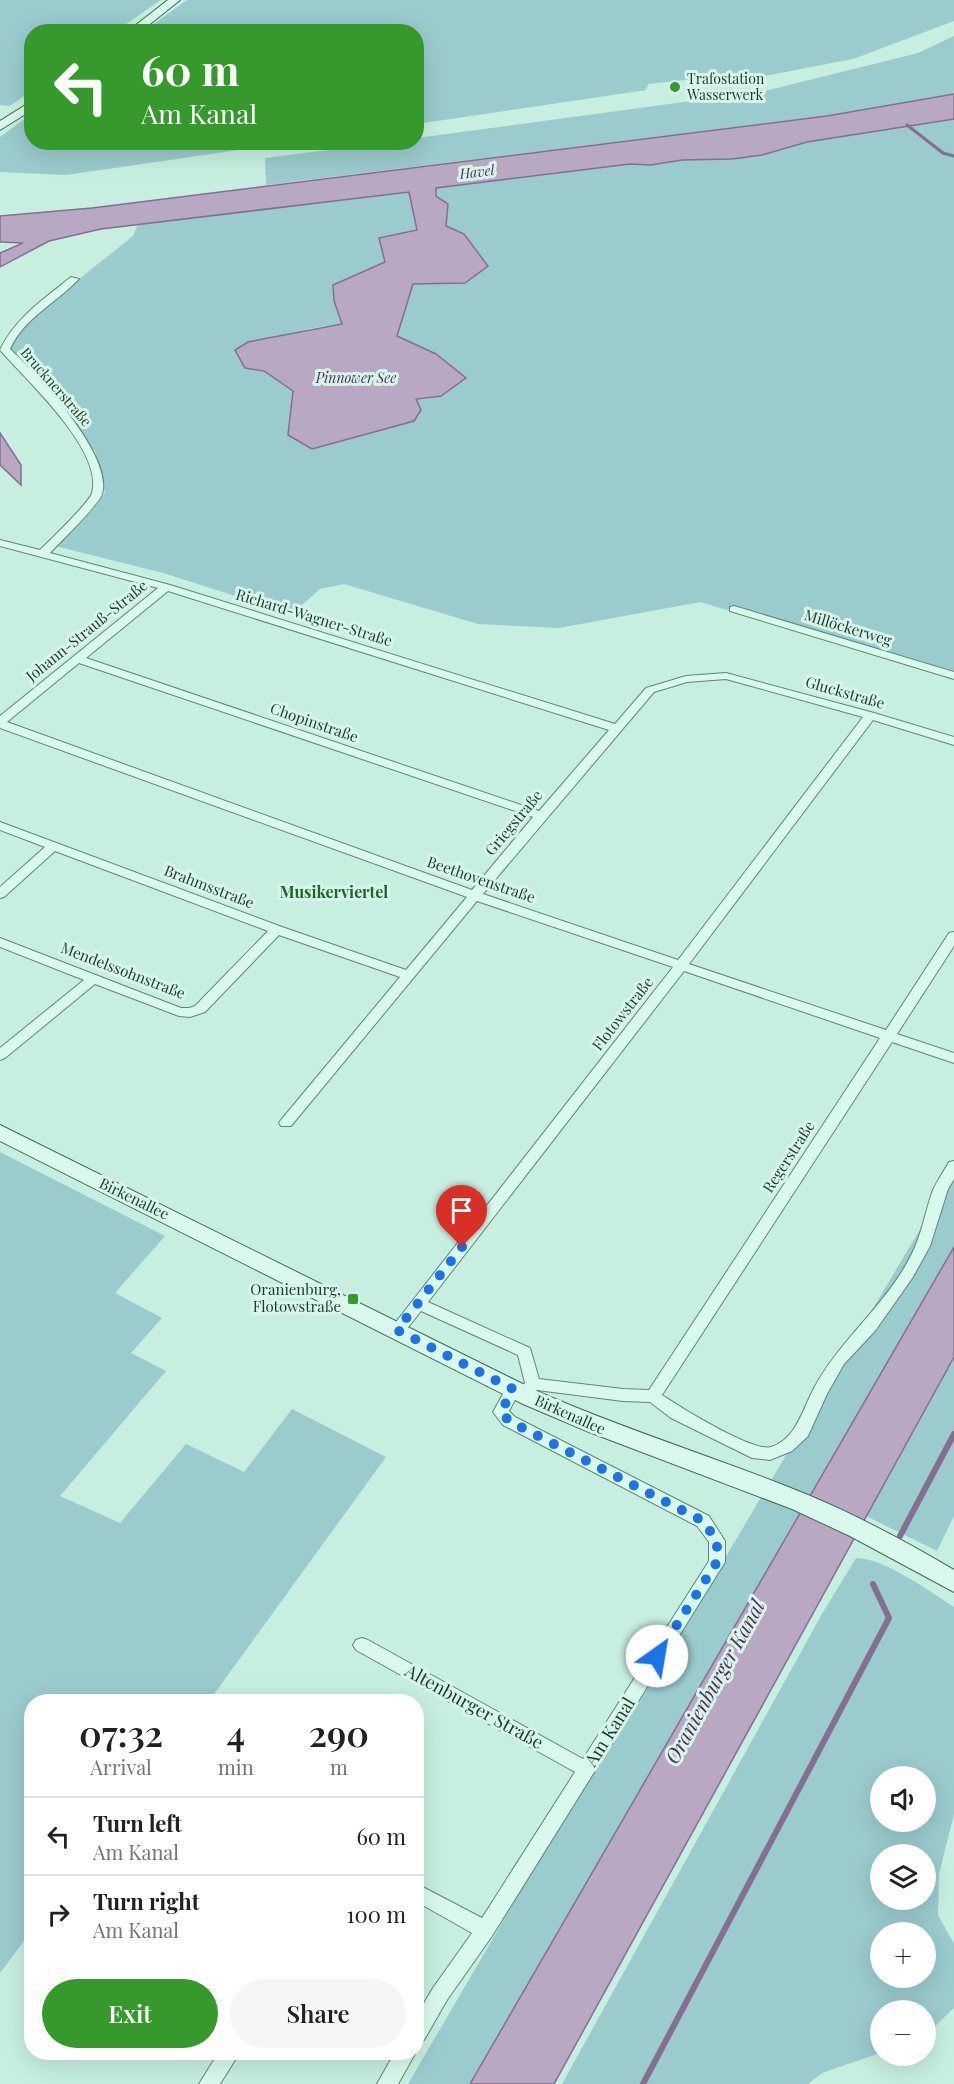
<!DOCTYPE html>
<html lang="en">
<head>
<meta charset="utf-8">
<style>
	:root { --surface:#fff; --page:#f6f6f6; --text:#202124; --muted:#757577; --line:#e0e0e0; --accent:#359a2b }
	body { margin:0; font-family:"Playfair Display",serif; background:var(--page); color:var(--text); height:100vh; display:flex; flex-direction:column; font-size:22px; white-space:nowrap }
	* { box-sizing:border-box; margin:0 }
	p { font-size:20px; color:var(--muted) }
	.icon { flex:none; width:33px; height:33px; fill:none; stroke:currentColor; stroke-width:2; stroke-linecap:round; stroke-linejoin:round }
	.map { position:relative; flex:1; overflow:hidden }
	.side { position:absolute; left:24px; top:1694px; width:400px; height:366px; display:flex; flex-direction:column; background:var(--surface); border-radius:24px; box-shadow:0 6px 24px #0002 }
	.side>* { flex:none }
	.banner { position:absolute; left:24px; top:24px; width:400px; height:126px; border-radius:24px; box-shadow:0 6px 24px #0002; background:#359a2b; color:#fff; overflow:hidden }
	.fabs { position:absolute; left:870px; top:1766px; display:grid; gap:12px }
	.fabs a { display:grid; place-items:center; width:66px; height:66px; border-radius:50%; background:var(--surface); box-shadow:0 6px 24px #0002; font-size:30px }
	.pin { position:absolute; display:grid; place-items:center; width:51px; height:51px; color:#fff; margin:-62px -26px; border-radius:50% 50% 50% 0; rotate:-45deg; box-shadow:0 0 6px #0007 }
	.pin .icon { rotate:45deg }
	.me { position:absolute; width:66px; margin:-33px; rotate:32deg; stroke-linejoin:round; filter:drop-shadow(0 0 4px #0008) }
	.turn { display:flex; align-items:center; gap:21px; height:126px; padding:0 18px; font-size:27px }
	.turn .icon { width:78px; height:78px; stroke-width:2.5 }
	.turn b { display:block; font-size:42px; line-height:51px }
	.eta { display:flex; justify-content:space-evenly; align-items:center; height:102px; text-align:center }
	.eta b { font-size:36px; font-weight:600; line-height:42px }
	.cta { display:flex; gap:12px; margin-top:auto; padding:12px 18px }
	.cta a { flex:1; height:69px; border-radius:36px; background:var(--accent); color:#fff; font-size:24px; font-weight:600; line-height:69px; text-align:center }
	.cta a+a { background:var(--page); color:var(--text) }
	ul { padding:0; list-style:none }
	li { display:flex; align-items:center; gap:18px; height:78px; padding:0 18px; border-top:2px solid var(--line) }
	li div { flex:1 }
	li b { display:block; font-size:22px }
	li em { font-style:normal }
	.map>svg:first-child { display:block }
</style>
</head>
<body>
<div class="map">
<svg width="954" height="2084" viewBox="0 0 954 2084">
	<rect width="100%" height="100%" fill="#c6efdf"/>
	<g fill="#9acbcd" fill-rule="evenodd">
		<polygon points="0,0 161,0 116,31 32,32 31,91 10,106 0,105"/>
		<polygon points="187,0 954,0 954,21 853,59 717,85 703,78 648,84 646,90 417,124 417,32 144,31"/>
		<polygon points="954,36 954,94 827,116 266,185 265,158 383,143 417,142 417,138 765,91 918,53"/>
		<polygon points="31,114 32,142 288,143 66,175 0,172 0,137"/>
		<polygon points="954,119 954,676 700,602 559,628 478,624 344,584 320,589 292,614 163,573 55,546 105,493 96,453 66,411 11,350 11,342 39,311 133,236 138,224 409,192 417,230 379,238 385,262 365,272 334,301 342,324 307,329 245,368 264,371 294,391 288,434 415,399 436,354 397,337 413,283 426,283 476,249 464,234 446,226 448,204 435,196 436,188 630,164 651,165 699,158 732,159 762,155 807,142"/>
		<polygon points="0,1152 165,1236 115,1293 162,1318 131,1353 166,1371 60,1496 120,1523 186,1444 244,1472 292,1409 386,1457 209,1701 32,1701 31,1932 0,1973"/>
		<polygon points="954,1172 954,1247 470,2084 408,2084 544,1851 645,1693"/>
		<polygon points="954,1357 954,1516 937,1551 866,1516"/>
		<path d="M856,1558C886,1559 929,1591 954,1607V1814L939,1874L938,1915L954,1944V2008L926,2035V2010H880V2053L822,2073L808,2084H562L822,1614ZM880,1776H926V1821H880ZM880,1854H926V1899H880ZM880,1932H926V1977H880Z"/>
	</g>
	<g fill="#b8a8c2" stroke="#856e91" stroke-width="1.5">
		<polygon points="954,94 954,119 807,142 762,155 732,159 682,160 651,165 630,164 436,188 436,196 448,204 446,226 464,234 488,266 465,283 413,284 397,336 436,354 466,378 441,396 416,399 421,410 414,421 312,449 288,435 293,391 264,371 245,368 235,350 248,342 342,324 334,301 333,285 385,262 379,238 417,230 409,192 101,229 49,241 0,267 0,253 23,243 0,242 0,216 92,208 827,116"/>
		<polygon points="0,433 21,465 21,485 0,465"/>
		<polygon points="954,1247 954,1357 554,2084 470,2084"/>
	</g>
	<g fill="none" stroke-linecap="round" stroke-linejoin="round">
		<polyline stroke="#856e91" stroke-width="3" points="907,125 943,153 954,156"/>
		<g stroke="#856e91" stroke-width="6">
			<polyline points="900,1536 954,1434"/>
			<polyline points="643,2084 889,1618 873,1584"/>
		</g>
		<defs>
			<g id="street">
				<path d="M71,277L79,279C55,304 25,317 10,349C37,374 114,456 102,494C99,505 60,542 50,553L170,585L615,724L646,688L686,676L726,673L874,713L954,737V745L873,720L689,964L886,1030L949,933L954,932V946L897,1034L954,1053V1063L892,1042L662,1395C680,1407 752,1452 771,1447C796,1439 802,1411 813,1390C840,1338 891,1302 915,1247C923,1229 926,1208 933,1190C937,1181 944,1171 949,1162L954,1161V1179L948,1189L930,1246L913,1277L875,1331L844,1364L827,1394L808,1436L792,1451L770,1460L752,1458L671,1418L650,1402L623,1401L537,1390L529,1399L524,1401L517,1396L509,1411L515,1417L709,1516L725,1541V1562L492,1936L447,2000L424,2040L417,2042V2015L433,1988L472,1933L417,1902V1884L482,1918L575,1772L356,1650L353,1645L356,1640L362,1638L368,1640L583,1759L709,1561V1542L697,1526L503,1425L493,1412L508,1385L513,1383L518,1385L520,1388L525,1383L518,1355L421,1311L402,1335H392L389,1331L673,967L477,901L291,1126H281L279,1123L281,1120L400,977L279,935L205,1012L190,1017L179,1016L95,984L5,1058L0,1060V1048L84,980L0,947V938L181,1008H189L195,1006L268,931L55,851L4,897L0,898V887L45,847L0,830V822L282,927L406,970L467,897L0,728V716L158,588L0,546V540L40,550C50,540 89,503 92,493C104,450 25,379 0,350C15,318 44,299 71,277ZM168,591L609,730L539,811L86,658ZM79,663L533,817L472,890L7,722ZM726,679L863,717L678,960L483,894L654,692L687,682ZM684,971L880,1038L649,1390L623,1389L539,1379L530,1348L428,1302Z"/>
				<polygon points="734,606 954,672 954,679 730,611 730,607"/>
				<polygon points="219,2052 240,2052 220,2084 199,2084"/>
				<polygon points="395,2052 416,2052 398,2084 377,2084"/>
			</g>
			<g id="secondary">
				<polygon points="168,0 180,0 140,32 127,32"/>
				<polygon points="32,101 32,110 0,130 0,121"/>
				<path d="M0,1125L539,1392C627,1431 719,1458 808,1495C858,1516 907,1542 954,1570V1592L850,1536L792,1509L589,1432L523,1404L0,1141Z"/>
			</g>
		</defs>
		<use href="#street" stroke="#5c8a71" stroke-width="2"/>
		<use href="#secondary" stroke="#3f6c52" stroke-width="2"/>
		<use href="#street" fill="#daf9ed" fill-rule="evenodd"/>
		<use href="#secondary" fill="#daf9ed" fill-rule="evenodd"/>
	</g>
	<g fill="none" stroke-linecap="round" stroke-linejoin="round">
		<polyline stroke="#1a73e8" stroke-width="10" stroke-dasharray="0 18" points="462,1247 397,1330 513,1389 501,1412 509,1421 703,1521 717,1541 717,1562 657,1656"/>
	</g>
	<g fill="#359a2b" stroke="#d6f6ea" stroke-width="2">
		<circle cx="675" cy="87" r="6"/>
		<rect x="347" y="1293" width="12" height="12" rx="3"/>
	</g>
	<g text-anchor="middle" stroke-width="6" stroke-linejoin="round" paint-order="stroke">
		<g font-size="14" fill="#1f3a2a" stroke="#d6f6ea" text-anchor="start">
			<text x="687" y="84">Trafostation<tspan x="687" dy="16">Wasserwerk</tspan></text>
		</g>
		<g font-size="14" font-style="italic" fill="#542f5a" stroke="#d6f6ea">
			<text transform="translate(477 172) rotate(-7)" y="5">Havel</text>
			<text x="356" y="383">Pinnower See</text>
		</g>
		<g font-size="14" fill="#1f3a2a" stroke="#d6f6ea">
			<text transform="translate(56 387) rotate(49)" y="5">Brucknerstraße</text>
		</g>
		<g font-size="15" fill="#1f3a2a" stroke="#d6f6ea">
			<text transform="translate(314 618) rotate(17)" y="5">Richard-Wagner-Straße</text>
			<text transform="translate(848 628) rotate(17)" y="5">Millöckerweg</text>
			<text transform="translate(87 631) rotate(-39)" y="5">Johann-Strauß-Straße</text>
			<text transform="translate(845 693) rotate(16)" y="5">Gluckstraße</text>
			<text transform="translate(314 723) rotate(19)" y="5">Chopinstraße</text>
			<text transform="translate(514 823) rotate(-50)" y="5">Griegstraße</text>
			<text transform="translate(481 880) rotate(19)" y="5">Beethovenstraße</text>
			<text transform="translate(209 887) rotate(21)" y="5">Brahmsstraße</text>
			<text transform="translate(123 971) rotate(21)" y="5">Mendelssohnstraße</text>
			<text transform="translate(623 1014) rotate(-52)" y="5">Flotowstraße</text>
			<text transform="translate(789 1157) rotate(-57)" y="5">Regerstraße</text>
			<text transform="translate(134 1199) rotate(26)" y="5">Birkenallee</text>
			<text transform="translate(570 1415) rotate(24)" y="5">Birkenallee</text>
		</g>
		<g font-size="15" fill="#1f3a2a" stroke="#d6f6ea" text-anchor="end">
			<text x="341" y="1295">Oranienburg,<tspan x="341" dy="17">Flotowstraße</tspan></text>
		</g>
		<g font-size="16" font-weight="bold" fill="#1f6728" stroke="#d6f6ea">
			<text x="334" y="898">Musikerviertel</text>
		</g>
		<g font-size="18" fill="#1f3a2a" stroke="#d6f6ea">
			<text transform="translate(474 1707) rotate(29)" y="6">Altenburger Straße</text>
			<text transform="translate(610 1732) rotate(-58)" y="6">Am Kanal</text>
		</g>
		<g font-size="20" font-style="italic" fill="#542f5a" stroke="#d6f6ea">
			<text transform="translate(715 1682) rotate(-61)" y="7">Oranienburger Kanal</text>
		</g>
	</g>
</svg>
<div class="fabs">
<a><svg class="icon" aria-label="sound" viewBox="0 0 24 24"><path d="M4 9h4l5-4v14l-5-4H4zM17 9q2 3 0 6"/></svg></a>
<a><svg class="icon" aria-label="layers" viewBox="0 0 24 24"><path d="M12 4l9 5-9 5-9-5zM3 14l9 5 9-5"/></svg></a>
<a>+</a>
<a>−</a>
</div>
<div class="pin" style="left:462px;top:1247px;background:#d93025"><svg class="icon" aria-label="arrive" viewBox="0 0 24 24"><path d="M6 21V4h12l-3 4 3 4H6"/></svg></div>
<svg class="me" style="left:657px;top:1656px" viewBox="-20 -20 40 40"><circle r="19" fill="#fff"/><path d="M0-13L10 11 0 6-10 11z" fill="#1a73e8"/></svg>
<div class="banner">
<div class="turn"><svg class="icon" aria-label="left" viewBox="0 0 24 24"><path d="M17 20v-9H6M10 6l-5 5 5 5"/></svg><div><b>60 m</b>Am Kanal</div></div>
</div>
<section class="side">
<div class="eta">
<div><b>07:32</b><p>Arrival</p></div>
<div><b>4</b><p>min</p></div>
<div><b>290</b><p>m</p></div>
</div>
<ul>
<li><svg class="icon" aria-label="left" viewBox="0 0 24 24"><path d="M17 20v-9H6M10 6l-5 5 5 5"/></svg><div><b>Turn left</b><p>Am Kanal</p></div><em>60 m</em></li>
<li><svg class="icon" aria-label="right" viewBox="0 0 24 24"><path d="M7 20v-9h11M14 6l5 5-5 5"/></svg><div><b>Turn right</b><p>Am Kanal</p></div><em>100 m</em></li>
</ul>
<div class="cta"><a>Exit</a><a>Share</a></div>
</section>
</div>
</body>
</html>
